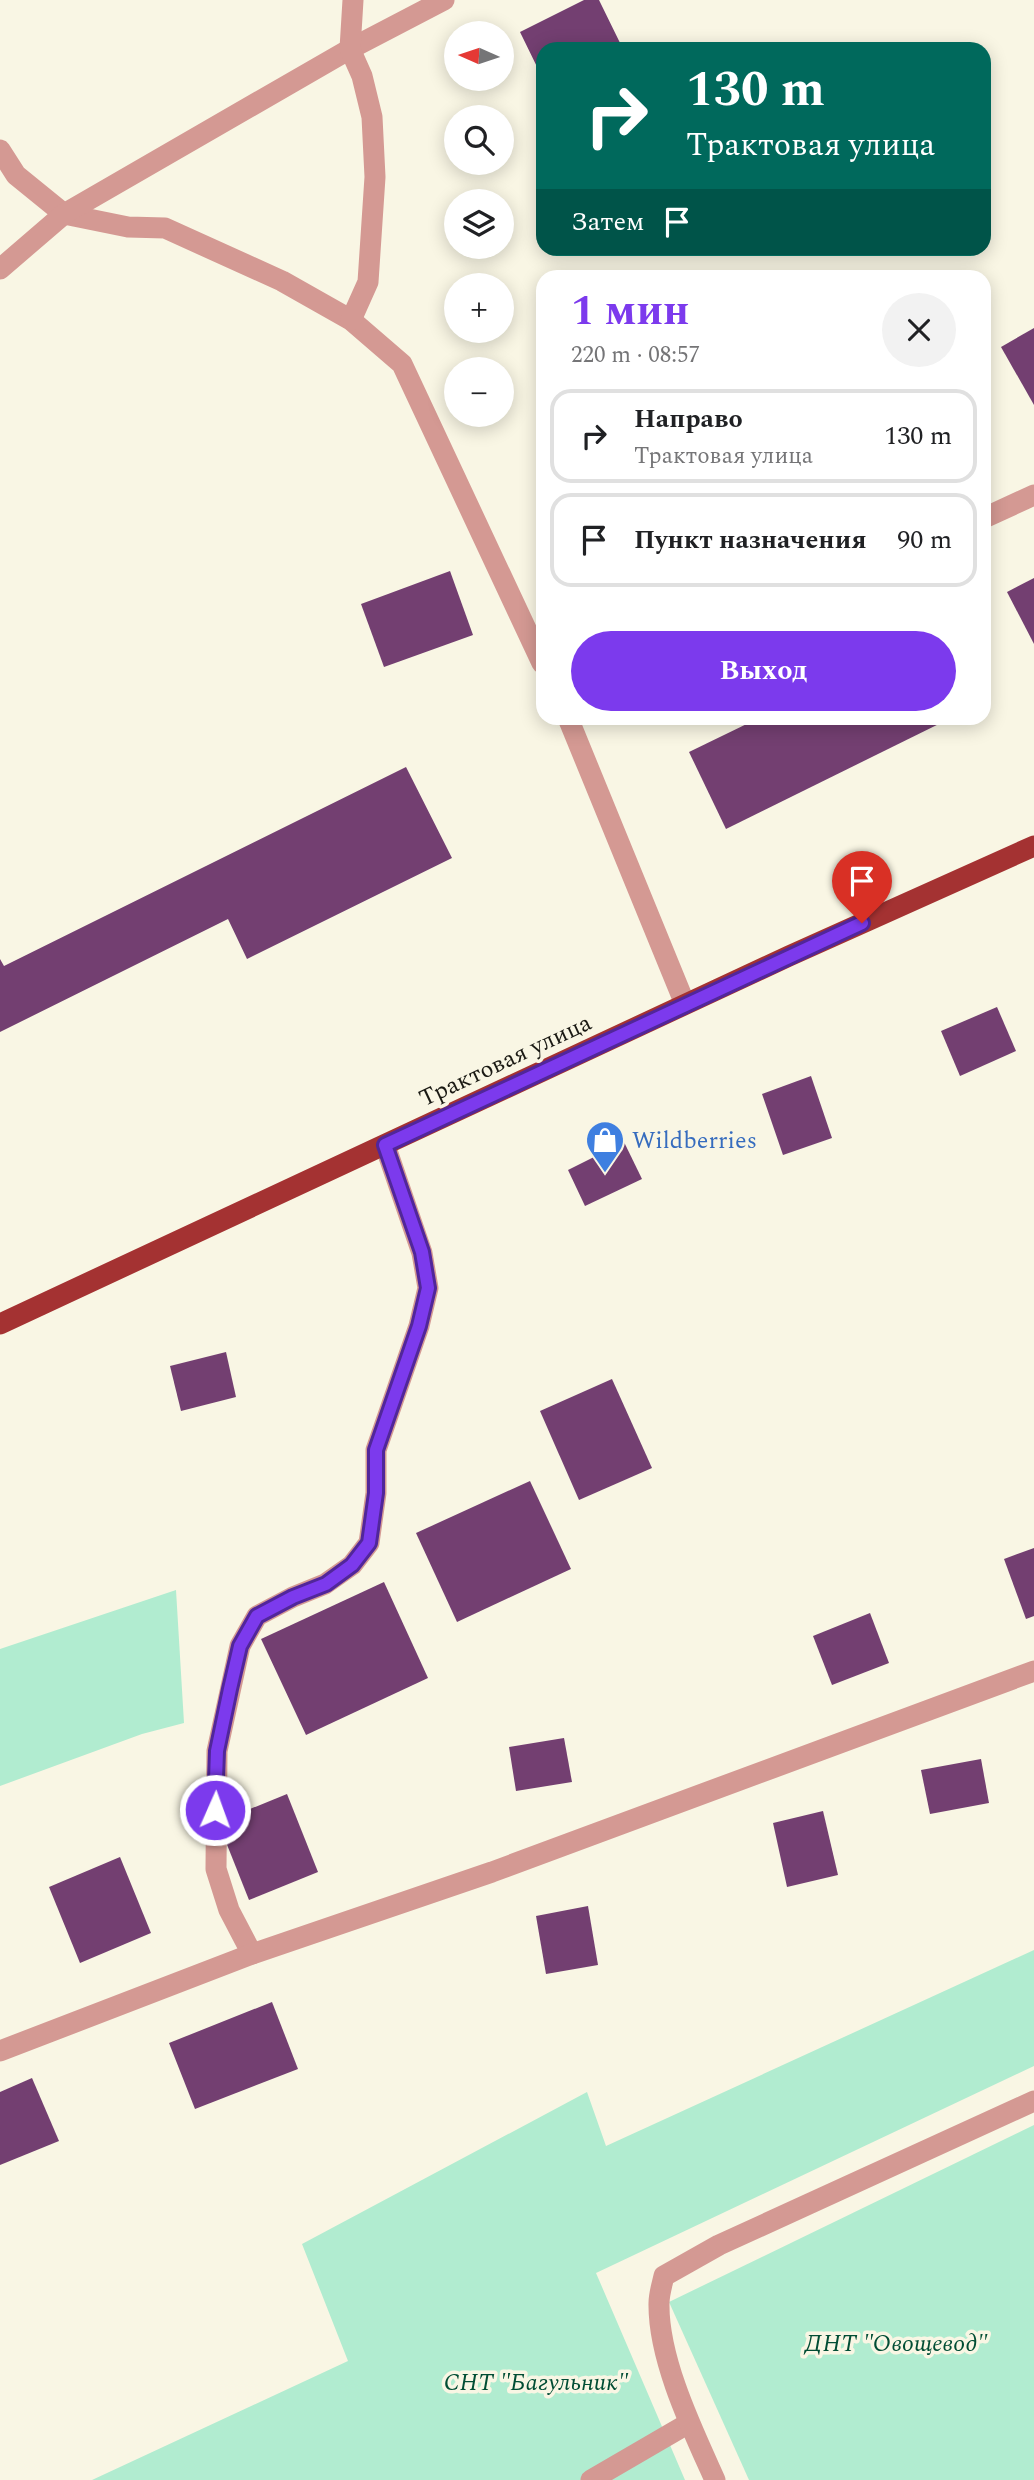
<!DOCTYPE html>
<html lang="ru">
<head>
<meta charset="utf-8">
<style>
	:root { --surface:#fff; --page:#f2f2f2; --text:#202124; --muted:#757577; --line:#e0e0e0; --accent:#7c3aed }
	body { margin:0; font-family:Spectral,serif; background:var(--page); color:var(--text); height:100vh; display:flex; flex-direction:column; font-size:26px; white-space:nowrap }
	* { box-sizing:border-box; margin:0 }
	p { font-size:23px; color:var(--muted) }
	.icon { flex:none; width:38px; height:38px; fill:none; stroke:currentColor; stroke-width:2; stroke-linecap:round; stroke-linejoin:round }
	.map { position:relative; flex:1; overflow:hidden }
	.drawer { position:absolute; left:536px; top:270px; width:455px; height:455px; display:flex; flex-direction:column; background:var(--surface); border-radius:21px; box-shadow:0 4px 18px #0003 }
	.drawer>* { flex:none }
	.top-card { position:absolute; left:536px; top:42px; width:455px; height:214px; border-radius:21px; box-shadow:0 4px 18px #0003; background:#00695c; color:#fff; overflow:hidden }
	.needle { width:46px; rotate:273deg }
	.tools { position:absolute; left:444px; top:21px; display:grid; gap:14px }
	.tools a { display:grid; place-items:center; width:70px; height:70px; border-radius:50%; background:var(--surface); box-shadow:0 4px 18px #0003; font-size:35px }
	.pin { position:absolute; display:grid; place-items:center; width:60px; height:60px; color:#fff; margin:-72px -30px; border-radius:50% 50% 50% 0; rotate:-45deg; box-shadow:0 0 7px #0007 }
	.pin .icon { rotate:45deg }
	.me { position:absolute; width:77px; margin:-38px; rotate:2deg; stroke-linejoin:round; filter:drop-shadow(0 0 5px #0008) }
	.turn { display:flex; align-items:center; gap:24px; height:147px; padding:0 35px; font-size:32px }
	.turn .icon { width:91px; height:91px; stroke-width:2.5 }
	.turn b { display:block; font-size:49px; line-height:60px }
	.then { display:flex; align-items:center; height:66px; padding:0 35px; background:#0003; gap:14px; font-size:26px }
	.round { display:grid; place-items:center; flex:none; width:74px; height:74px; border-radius:37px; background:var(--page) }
	.overview { display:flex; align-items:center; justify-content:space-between; height:119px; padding:0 35px }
	h1 { font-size:42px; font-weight:700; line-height:52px; color:var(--accent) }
	.button { display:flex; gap:14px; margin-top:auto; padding:14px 35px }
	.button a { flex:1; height:80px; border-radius:42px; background:var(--accent); color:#fff; font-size:28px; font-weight:700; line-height:80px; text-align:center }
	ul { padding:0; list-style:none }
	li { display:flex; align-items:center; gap:21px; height:94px; margin:0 14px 10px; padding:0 21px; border:4px solid var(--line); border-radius:21px }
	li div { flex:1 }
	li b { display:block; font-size:26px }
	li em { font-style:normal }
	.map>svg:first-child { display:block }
</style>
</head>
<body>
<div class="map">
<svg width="1034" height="2480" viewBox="0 0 1034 2480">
	<rect width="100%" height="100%" fill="#f9f6e4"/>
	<g fill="#b1ecd0">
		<polygon points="176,1590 184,1723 142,1734 0,1786 0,1649"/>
		<polygon points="1034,1950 1034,2066 596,2273 685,2480 92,2480 348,2361 302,2244 587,2092 606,2146"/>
		<polygon points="1034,2125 1034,2480 749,2480 669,2302"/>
	</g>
	<g fill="#733f71">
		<polygon points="584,0 599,0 623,49 542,49 542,77 520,32"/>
		<polygon points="1034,328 1034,405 1001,347"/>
		<polygon points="450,571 473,635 384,667 361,604"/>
		<polygon points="1034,578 1034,644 1007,592"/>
		<polygon points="759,718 951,718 726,829 689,752"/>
		<polygon points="406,767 452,858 247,959 228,919 0,1032 0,959 4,966"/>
		<polygon points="997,1007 1016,1051 960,1076 941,1031"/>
		<polygon points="811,1076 832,1138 783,1155 762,1094"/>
		<polygon points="624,1142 642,1179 585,1206 568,1170"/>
		<polygon points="226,1352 236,1397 181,1411 170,1366"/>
		<polygon points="612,1379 652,1468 579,1500 540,1411"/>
		<polygon points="530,1481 571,1569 457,1622 416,1533"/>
		<polygon points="1034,1548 1034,1616 1026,1619 1004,1559"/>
		<polygon points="384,1582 428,1678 306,1735 261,1639"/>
		<polygon points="870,1613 889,1663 832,1685 813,1636"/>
		<polygon points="564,1738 572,1782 516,1791 509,1747"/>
		<polygon points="981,1759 989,1803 930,1814 921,1770"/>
		<polygon points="287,1794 318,1872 249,1900 218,1822"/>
		<polygon points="823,1811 838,1875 787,1887 773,1823"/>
		<polygon points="120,1857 151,1933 80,1963 49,1887"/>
		<polygon points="588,1906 598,1965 546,1974 536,1916"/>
		<polygon points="272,2002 298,2069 195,2109 169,2043"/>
		<polygon points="32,2078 59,2141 0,2165 0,2092"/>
	</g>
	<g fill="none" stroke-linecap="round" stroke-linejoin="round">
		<g stroke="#d49993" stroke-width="21">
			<polyline points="0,150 16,175 64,214 128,227 165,228 282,281 351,320 402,364 542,663"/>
			<polyline points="0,269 64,214 350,49 444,0"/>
			<polyline points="351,320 368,282 375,177 372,117 362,76 350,49 353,0"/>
			<polyline points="984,518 1034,495"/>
			<polyline points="568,718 685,1004"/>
			<polyline points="252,1954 229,1910 216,1869 217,1751 240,1646 257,1616 293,1597 325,1584 352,1565 369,1543 376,1493 376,1450 419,1326 428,1288 422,1253 385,1145"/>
			<polyline points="0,2051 252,1954 492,1872 1034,1671"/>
			<polyline points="591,2480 689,2423"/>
			<path d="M715,2480C692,2429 658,2359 659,2303C659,2294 662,2285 664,2276L719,2245L1034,2101"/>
		</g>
		<polyline stroke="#a43232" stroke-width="21" points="0,1324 789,956 1034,846"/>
	</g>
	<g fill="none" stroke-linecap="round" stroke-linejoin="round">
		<defs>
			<polyline id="route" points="215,1810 217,1751 230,1689 240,1646 257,1616 293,1597 326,1584 352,1565 369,1543 376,1493 376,1450 419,1326 428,1288 422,1252 385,1145 862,923"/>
		</defs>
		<use href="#route" stroke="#51269a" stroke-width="18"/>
		<use href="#route" stroke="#7c3aed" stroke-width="12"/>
	</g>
	<defs>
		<symbol id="shop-pin" viewBox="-11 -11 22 30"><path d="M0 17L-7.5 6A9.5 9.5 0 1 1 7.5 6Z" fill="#3f7fe0" stroke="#f9f6e4"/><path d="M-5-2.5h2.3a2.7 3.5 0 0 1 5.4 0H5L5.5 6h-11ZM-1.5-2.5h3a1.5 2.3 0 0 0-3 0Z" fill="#fff"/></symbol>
	</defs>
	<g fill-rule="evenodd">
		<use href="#shop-pin" x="583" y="1118" width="44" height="60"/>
	</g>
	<g text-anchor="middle" stroke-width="7" stroke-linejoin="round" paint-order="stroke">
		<g font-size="24" fill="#1a1913" stroke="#f9f6e4">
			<text transform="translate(505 1060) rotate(-25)" y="8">Трактовая улица</text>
		</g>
		<g font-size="24" fill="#366cbe" stroke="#f9f6e4" text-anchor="start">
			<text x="632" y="1148">Wildberries</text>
		</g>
		<g font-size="24" font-style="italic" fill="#014d34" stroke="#f9f6e4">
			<text x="896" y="2351">ДНТ "Овощевод"</text>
			<text x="536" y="2390">СНТ "Багульник"</text>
		</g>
	</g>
</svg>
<div class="tools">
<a><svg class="needle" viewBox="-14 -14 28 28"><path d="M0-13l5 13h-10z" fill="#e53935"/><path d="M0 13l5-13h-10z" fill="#757577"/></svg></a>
<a><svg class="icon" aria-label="search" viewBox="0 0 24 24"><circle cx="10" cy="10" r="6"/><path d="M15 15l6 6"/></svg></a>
<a><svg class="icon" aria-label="layers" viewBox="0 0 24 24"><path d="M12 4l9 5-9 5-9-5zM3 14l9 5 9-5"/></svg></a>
<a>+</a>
<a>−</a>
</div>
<div class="pin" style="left:862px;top:923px;background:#d93025"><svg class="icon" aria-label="arrive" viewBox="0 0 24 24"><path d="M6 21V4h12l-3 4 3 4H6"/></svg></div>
<svg class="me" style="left:215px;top:1810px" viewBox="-20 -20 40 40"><circle r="17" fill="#7c3aed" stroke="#fff" stroke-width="3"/><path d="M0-11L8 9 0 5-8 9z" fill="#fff"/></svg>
<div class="top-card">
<div class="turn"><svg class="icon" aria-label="right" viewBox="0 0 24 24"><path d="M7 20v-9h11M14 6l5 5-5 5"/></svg><div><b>130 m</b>Трактовая улица</div></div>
<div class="then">Затем<svg class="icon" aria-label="arrive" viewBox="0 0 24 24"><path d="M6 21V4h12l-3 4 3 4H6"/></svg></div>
</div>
<section class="drawer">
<div class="overview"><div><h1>1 мин</h1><p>220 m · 08:57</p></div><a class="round"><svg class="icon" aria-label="close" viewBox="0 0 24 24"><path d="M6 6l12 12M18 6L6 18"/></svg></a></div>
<ul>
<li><svg class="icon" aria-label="right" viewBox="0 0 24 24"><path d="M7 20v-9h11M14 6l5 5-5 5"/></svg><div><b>Направо</b><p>Трактовая улица</p></div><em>130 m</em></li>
<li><svg class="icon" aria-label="arrive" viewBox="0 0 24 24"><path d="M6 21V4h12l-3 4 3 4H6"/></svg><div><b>Пункт назначения</b></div><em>90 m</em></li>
</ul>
<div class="button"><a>Выход</a></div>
</section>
</div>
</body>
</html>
